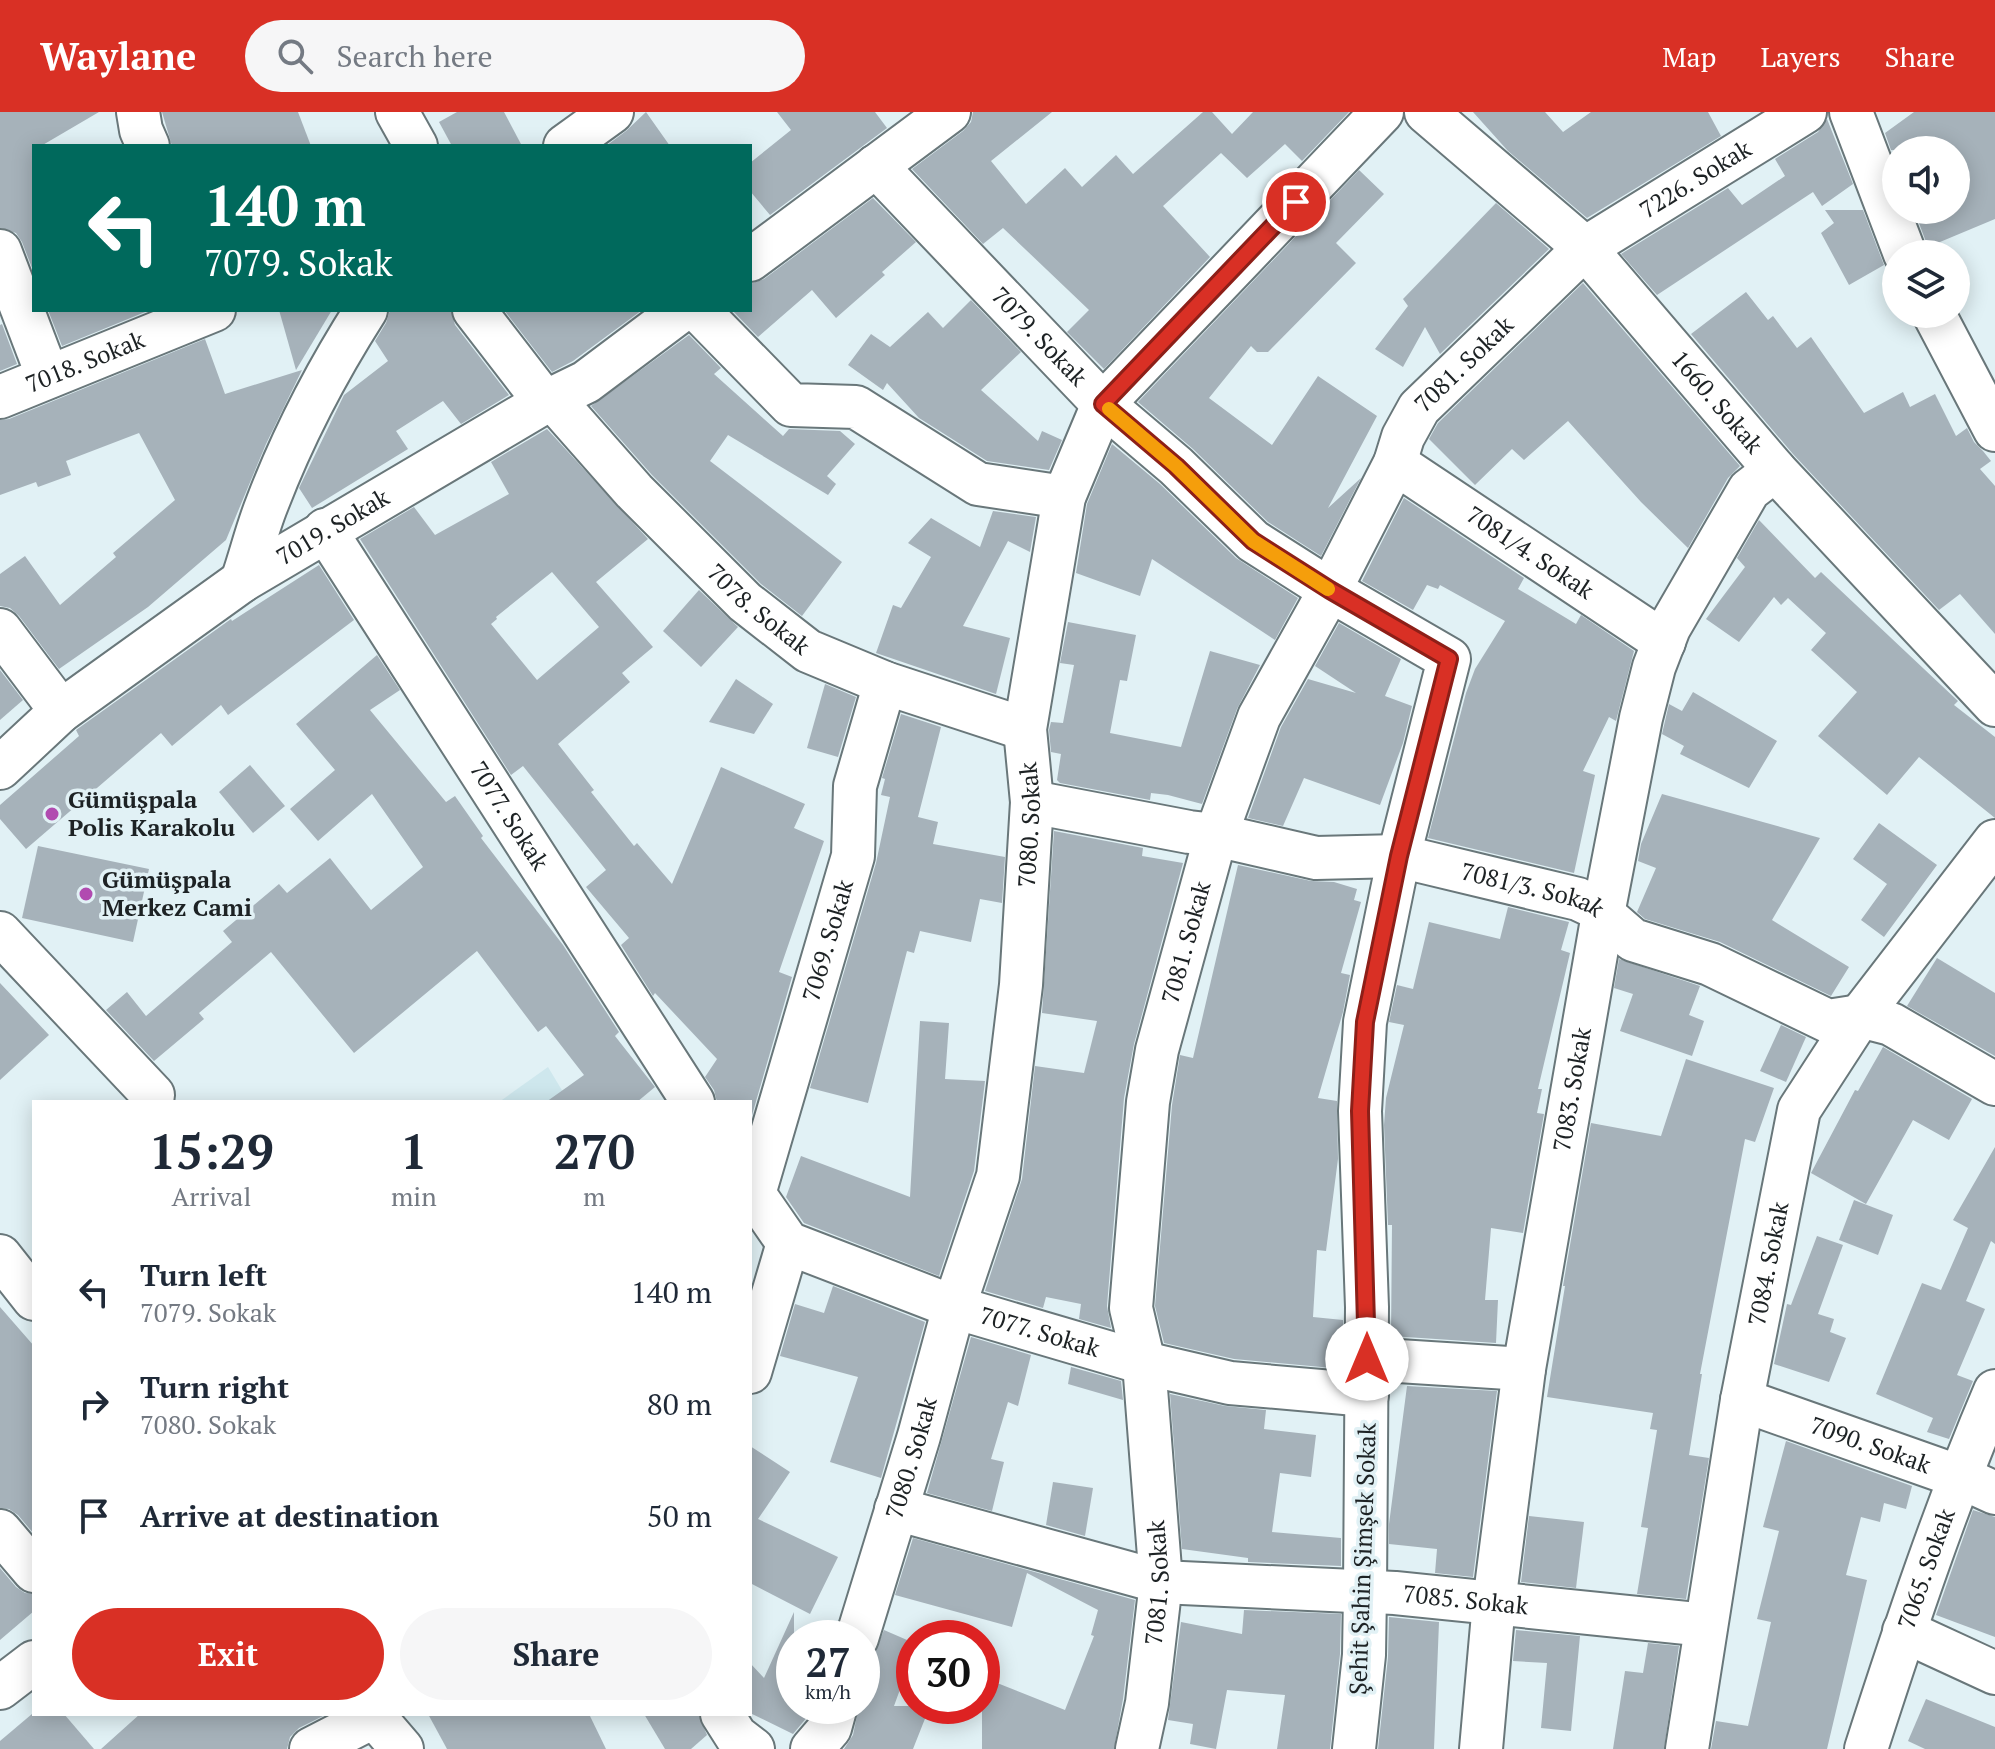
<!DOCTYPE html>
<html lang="en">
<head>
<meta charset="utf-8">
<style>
	:root { --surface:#fff; --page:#f6f6f7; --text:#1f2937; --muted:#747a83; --accent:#d93025 }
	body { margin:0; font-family:"PT Serif",serif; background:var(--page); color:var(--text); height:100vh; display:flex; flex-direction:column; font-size:30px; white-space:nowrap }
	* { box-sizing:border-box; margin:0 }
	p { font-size:26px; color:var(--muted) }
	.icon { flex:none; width:44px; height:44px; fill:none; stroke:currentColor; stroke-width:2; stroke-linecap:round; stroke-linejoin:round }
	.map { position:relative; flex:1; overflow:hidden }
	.details { position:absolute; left:32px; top:988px; width:720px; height:616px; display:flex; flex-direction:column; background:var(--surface); border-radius:0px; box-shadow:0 4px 20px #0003 }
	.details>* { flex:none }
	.hud { position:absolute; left:32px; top:32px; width:720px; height:168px; border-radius:0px; box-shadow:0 4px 20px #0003; background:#00695c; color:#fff; overflow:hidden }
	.buttons { position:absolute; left:1882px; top:24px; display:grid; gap:16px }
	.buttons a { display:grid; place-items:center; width:88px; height:88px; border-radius:50%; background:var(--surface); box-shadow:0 4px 20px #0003; font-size:40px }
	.speed { position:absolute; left:776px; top:1508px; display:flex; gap:16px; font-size:40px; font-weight:700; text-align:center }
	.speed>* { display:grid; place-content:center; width:104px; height:104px; border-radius:50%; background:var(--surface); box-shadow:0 4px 20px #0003; line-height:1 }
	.speed small { font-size:20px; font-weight:400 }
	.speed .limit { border:12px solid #d22; background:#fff; color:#111 }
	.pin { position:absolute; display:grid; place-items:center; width:68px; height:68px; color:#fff; margin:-34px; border:4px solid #fff; border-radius:50%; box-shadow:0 2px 8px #0007 }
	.me { position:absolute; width:88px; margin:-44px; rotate:0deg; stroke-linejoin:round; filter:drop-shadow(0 0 6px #0008) }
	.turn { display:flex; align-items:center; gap:28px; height:168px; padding:0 40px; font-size:36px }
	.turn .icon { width:104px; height:104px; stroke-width:2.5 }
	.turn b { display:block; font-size:56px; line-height:68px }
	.eta { display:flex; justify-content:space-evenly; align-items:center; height:136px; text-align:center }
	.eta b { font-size:48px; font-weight:700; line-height:56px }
	.primary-button { display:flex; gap:16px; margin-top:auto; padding:16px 40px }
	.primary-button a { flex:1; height:92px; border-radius:48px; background:var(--accent); color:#fff; font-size:32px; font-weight:700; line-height:92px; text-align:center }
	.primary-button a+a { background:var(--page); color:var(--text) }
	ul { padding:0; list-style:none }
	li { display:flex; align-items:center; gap:24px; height:112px; padding:0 40px }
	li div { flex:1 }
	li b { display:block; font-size:30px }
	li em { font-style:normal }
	header { display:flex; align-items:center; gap:48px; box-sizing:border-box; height:112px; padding:0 40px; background:var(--accent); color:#fff }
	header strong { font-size:38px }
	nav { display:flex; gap:44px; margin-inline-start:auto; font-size:28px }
	.search { width:560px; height:72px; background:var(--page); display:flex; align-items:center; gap:20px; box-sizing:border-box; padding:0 28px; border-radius:44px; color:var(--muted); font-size:30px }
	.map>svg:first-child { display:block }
</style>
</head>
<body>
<header>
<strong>Waylane</strong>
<div class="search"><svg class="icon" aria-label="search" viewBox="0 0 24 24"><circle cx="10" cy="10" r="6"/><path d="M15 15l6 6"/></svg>Search here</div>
<nav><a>Map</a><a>Layers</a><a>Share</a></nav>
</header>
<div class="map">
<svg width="1995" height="1637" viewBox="0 0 1995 1637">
	<rect width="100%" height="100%" fill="#e1f1f5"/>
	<polygon fill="#cee7ed" points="548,955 569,990 499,990"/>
	<g fill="#a6b2ba" fill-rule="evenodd">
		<polygon points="0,0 99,0 41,34 34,34 34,161 22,130 16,121 0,116"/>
		<polygon points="162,0 298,0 311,34 172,34"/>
		<polygon points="457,0 504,0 522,34 452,34 439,10"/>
		<polygon points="646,0 670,34 606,34 626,19"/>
		<polygon points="777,0 875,0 887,16 770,103 750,79 750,51 791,18"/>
		<polygon points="973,0 1052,0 991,49 1026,92 1065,56 1082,75 1116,43 1133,62 1203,0 1212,0 1232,22 1253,0 1349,0 1302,49 1285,32 1247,66 1221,41 1163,94 1210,145 1104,257 1067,220 1089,198 1003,116 983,132 912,57 963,19 971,10"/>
		<polygon points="1473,0 1545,0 1563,20 1591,0 1708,0 1721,24 1587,106 1508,39"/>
		<polygon points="1914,0 1995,0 1995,107 1928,135 1914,98 1956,98 1956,38 1891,38 1885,21"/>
		<polygon points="1827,7 1853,72 1822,94 1813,80 1657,183 1621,142 1728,76 1742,93 1785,64 1775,47 1818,20"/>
		<polygon points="1359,58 1384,82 1336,131 1356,151 1268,240 1257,240 1251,234 1209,286 1272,333 1318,264 1377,304 1328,396 1361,366 1321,444 1268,410 1193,337 1138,290"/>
		<polygon points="873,86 916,130 882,160 885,163 836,206 812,178 758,225 732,198 750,198 750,172 764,167"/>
		<polygon points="1496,91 1549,137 1440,242 1425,215 1403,255 1375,237 1408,194 1403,187"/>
		<polygon points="1825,98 1863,98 1884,153 1849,173 1821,121 1834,111"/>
		<polygon points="1583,171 1740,354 1728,366 1688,436 1641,390 1568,309 1524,348 1512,337 1475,373 1429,327 1438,311"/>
		<polygon points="1746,180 1768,208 1773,204 1797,236 1811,225 1864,301 1903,280 1910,295 1935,282 1956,324 1967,316 1974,330 1983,339 1991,349 1980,357 1995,374 1995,522 1960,482 1939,498 1793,342 1691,222"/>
		<polygon points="971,188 1021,240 981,278 1038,329 1042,319 1062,328 1049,358 987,349 919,306 887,271 883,278 848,253 871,222 890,235 928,200 943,216"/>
		<polygon points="48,198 150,198 62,234"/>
		<polygon points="279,198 332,198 296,258"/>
		<polygon points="390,198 451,198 455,213 509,283 461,312 443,289 396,319 408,337 312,396 299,376 344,283 388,249 375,229 386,211"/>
		<polygon points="504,198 642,198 573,249 552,260"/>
		<polygon points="2,212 17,252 0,259 0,213"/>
		<polygon points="689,223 721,256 714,262 783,324 789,317 840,319 855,332 827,364 836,372 828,383 728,323 710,349 842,450 802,504 761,472 652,363 591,294"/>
		<polygon points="205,227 225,282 302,258 266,332 226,428 148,495 59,557 19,504 10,496 0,494 0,462 25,444 60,493 116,445 113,441 175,388 139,321 66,349 71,363 38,375 36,370 0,383 0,308 9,307"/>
		<path d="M547,317L648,427L596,470L653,535L622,561L630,570L558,632L594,678L591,680L634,734L637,731L672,772L721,655L805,692L794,716L824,729L779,860L792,865L750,1010V990H717L714,978L705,965L717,947L655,881L653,884L621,833L629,826L586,775L606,758L523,654L511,663L360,427L414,395L435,423L509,382L491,350ZM552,460L599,515L537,568L491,512L497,507L496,505Z"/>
		<polygon points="1112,332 1160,372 1236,446 1298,486 1275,528 1152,447 1140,484 1076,461 1087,392"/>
		<polygon points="1404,386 1524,466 1518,477 1576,512 1581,503 1634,539 1616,609 1609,605 1583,659 1595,663 1574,761 1428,726 1466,581 1475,557 1505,509 1440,473 1438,477 1427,473 1413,498 1362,469"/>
		<polygon points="993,399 1036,405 1030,440 1008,429 963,514 1010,526 996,582 876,541 893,493 901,496 931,445 908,431 931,406 980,435"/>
		<polygon points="1759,408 1815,466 1821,460 1958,589 1954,593 1995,625 1995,706 1919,645 1887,683 1818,624 1857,580 1811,538 1826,521 1788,486 1781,493 1774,485 1739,530 1706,507 1745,455 1737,446"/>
		<polygon points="319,453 354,508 228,603 221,593 172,634 161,621 26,737 0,707 0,693 79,624 76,618 231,507 232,509"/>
		<polygon points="699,478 738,515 701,555 663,519"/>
		<polygon points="1068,510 1136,523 1127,569 1120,568 1110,621 1181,635 1210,539 1260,553 1237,597 1202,692 1168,683 1151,681 1150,688 1060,671 1057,668 1061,642 1051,640 1049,618 1051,610 1063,611 1074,553 1060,551"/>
		<polygon points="1339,511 1401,547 1385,584 1412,594 1403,631 1380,693 1304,666 1283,714 1248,706 1281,615 1308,567 1356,581 1315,554"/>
		<polygon points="377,543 400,578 370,598 446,690 455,684 483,724 481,726 563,833 619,920 615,924 655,975 637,990 546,990 584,963 546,914 538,920 477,839 354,941 271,840 199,901 204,907 154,949 106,898 127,880 146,904 232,830 223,819 279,772 287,781 330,746 371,798 423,755 372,682 318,729 290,697 335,658 296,612"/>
		<polygon points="0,558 23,588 0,608"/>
		<polygon points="736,567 773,592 754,622 709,610"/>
		<polygon points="825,572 856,585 838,645 807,636"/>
		<polygon points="1693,580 1777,629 1749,676 1680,642 1684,634 1662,622 1669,592 1682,599"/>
		<polygon points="901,602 941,615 918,705 938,710 933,732 1005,745 1002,791 980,787 971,830 920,819 914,841 907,839 868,991 810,976 876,751 890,685 881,683 885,667 882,666"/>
		<polygon points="250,653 285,694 253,721 219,680"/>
		<polygon points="1662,682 1820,726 1772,808 1849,855 1831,884 1720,830 1645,807 1637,800 1656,756 1638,749 1641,732"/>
		<polygon points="1879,711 1937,753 1884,825 1861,808 1887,772 1853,747"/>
		<polygon points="1054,719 1143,736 1142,744 1183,751 1134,932 1124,986 1107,1194 1111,1216 1079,1207 1081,1192 1046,1185 1043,1196 985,1179 1022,1067 1035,954 1084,961 1097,909 1042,901"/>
		<polygon points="38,734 149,757 133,830 22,806"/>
		<polygon points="1238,753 1311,769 1334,770 1357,777 1354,788 1361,790 1341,861 1350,863 1343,900 1318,986 1337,989 1338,1047 1326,1139 1317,1138 1313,1205 1343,1208 1343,1257 1234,1247 1164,1231 1155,1194 1172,993 1180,943 1193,946"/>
		<polygon points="1508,795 1569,810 1561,838 1570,841 1538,977 1542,977 1537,1001 1544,1002 1523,1121 1491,1116 1485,1188 1498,1188 1496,1231 1391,1224 1392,1113 1388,1113 1384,1013 1386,986 1404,913 1389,910 1397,873 1413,877 1429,810 1500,827"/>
		<polygon points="1937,846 1995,881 1995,944 1907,894"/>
		<polygon points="1619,847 1700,874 1689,903 1704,909 1692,944 1620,919 1633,882 1614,876"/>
		<polygon points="0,871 49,923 0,968"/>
		<polygon points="920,909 949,911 945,967 985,969 974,1059 939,1164 804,1111 786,1085 801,1044 910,1085"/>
		<polygon points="1781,913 1806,925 1786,970 1760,959"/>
		<polygon points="1883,935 1972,987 1949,1028 1913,1008 1866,1092 1811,1061 1855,978 1858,979"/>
		<polygon points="1686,947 1774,976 1755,1030 1745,1027 1700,1262 1702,1262 1689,1343 1709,1346 1686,1487 1637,1482 1648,1416 1641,1415 1657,1318 1650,1317 1653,1301 1547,1285 1565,1174 1563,1174 1591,1011 1661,1024"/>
		<polygon points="1995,1035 1995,1132 1991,1129 1966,1189 1985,1197 1957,1263 1973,1269 1949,1327 1927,1320 1933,1306 1876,1282 1922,1171 1941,1178 1968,1116 1953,1108"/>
		<polygon points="1854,1088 1893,1103 1878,1143 1839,1128"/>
		<polygon points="1817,1124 1843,1133 1818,1202 1834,1207 1830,1220 1846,1226 1829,1270 1774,1252 1787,1192 1791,1193"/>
		<polygon points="833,1174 925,1210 881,1366 830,1350 858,1265 780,1244 795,1192 824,1201"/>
		<polygon points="0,1195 34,1234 34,1422 18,1403 9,1397 0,1396"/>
		<polygon points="971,1225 1031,1243 1018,1294 1008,1290 991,1347 1004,1350 992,1399 927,1381"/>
		<polygon points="1071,1255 1121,1269 1123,1288 1068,1272"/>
		<polygon points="1407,1274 1497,1279 1473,1465 1435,1461 1437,1437 1389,1432 1389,1412"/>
		<polygon points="1170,1282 1225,1294 1266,1298 1264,1317 1316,1323 1311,1365 1280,1361 1272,1420 1341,1426 1341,1454 1248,1450 1248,1446 1182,1437"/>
		<polygon points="1786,1329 1912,1374 1906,1397 1884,1391 1880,1410 1861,1405 1846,1463 1867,1468 1827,1637 1711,1637 1716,1609 1748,1614 1771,1510 1757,1507 1779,1419 1763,1415"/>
		<polygon points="750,1334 790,1360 758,1407 838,1445 810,1502 750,1471"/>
		<polygon points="1053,1370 1093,1376 1085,1424 1046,1413"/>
		<polygon points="1973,1398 1995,1405 1995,1525 1936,1503"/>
		<polygon points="1529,1404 1584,1410 1576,1476 1521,1470"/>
		<polygon points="913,1426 1135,1488 1123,1587 1114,1637 982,1637 982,1565 1065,1598 1094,1524 1091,1523 1098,1498 1027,1461 1012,1515 895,1483"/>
		<polygon points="0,1456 16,1475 25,1481 34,1482 34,1499 0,1528"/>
		<polygon points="1244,1498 1341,1502 1340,1542 1330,1637 1277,1637 1285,1583 1227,1578 1216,1637 1190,1632 1193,1612 1168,1608 1181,1510 1242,1522"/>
		<polygon points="794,1500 794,1594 811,1594 808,1604 793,1622 750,1601 750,1551 764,1566"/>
		<polygon points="1389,1505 1439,1510 1434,1637 1378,1637 1388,1545"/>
		<polygon points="884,1518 914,1531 914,1539 894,1594 930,1594 913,1637 844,1637 853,1623 859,1594 862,1594 862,1549 874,1543"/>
		<polygon points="1516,1518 1580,1524 1571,1619 1541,1616 1547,1551 1513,1549"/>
		<polygon points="1648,1531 1679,1534 1664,1637 1613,1637 1625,1559 1643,1561"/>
		<polygon points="1926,1587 1995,1615 1995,1637 1925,1637 1908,1629"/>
		<polygon points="32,1602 64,1602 94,1637 0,1637 0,1629"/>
		<polygon points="140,1602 327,1602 299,1616 290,1625 287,1637 101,1637"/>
		<polygon points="428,1602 589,1602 606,1637 447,1637"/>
		<polygon points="644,1602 698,1602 707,1623 691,1637 665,1637"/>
	</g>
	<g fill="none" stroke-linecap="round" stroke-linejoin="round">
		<defs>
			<g id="minor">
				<polyline points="138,0 141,18 148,34"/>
				<polyline points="397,0 416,34"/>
				<path id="s1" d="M1426,0L1585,136L1775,358L1995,593"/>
				<polyline points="1851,0 1905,142"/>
				<polyline points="565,34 612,0"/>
				<path id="s2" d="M876,54L1103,292L1176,354L1253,429L1330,478L1449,547L1399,744L1365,910L1360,999L1367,1195L1365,1480L1364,1543L1354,1637"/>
				<polyline points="0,139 48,265"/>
				<polyline points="750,148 949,0"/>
				<polyline points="474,198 545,290"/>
				<polyline points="698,198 791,293 856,295 978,372 1064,385"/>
				<polyline points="1934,202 1995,318"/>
				<path id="s3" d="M0,285L214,198"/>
				<path id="s4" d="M552,286L634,379L745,490L808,539L885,571L1025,617"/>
				<path id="s5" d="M1395,351L1664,530"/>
				<path id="s6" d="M325,418L693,990"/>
				<path d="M242,469C251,443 257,417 267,392C293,324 327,259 366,198"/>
				<polyline points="0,518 61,599"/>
				<path id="s7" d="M0,656L61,599L242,469L545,290L586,270L682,198"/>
				<path id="s8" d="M1032,690L1189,720L1216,723L1316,746L1399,744L1578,787L1595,795L1633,828L1710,852L1828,909L1860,904L1891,912L1995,972"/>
				<polyline points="0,821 153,983"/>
				<path id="s9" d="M750,1076L788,1131L954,1195L1144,1251L1230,1271L1367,1283"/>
				<path id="s10" d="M754,1082L853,744L855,674L885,571"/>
				<polyline points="0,1144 34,1187"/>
				<polyline points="1367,1247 1524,1257"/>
				<polyline points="750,1260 788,1131"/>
				<path id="s11" d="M1742,1288L1960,1365L1995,1381"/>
				<path id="s12" d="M896,1397L1161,1470L1395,1481L1706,1513"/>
				<polyline points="0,1419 34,1459"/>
				<polyline points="1904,1519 1995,1561"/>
				<path id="s13" d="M857,1526L919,1324L954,1195L998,1064L1021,873L1032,690L1025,617L1064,385L1103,292L1382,0"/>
				<polyline points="0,1576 34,1550"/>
				<polyline points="372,1602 402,1637"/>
				<polyline points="722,1602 736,1624 753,1637"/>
				<polyline points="311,1637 379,1602"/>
				<polyline points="812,1637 830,1616 836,1594"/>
				<path id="s14" d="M1137,1637L1147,1591L1161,1470L1144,1251L1131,1196L1148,990L1157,938L1216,723L1259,605L1330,478L1395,351L1403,325L1419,296L1585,136L1805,0"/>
				<path id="s15" d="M1481,1637L1494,1491L1524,1257L1603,802L1641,606L1654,555L1669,516L1749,378L1775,358"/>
				<path id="s16" d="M1687,1637L1742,1288L1799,998L1860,904L1995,729"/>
				<path id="s17" d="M1866,1637C1905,1516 1945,1396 1995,1279"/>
			</g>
		</defs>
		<use href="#minor" stroke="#69777a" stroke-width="46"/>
		<use href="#minor" stroke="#fff" stroke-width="42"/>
	</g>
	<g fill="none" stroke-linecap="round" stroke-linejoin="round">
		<defs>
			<polyline id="route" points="1296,90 1103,292 1176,354 1253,429 1330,478 1449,547 1399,744 1365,910 1360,999 1367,1247"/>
		</defs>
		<use href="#route" stroke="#8d1f18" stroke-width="20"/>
		<use href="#route" stroke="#d93025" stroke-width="14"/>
		<polyline stroke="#f59e0b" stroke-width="14" points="1109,297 1176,354 1253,429 1328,477"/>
	</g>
	<g fill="#b14bb0" stroke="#e1f1f5" stroke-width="3">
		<circle cx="52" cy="702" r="8"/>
		<circle cx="86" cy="782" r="8"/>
	</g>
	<g text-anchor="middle" stroke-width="7" stroke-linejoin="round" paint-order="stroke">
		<g font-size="24" fill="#1d2224" stroke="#e1f1f5">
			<text dy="8" stroke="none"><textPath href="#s14" startOffset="1762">7226. Sokak</textPath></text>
			<text dy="8" stroke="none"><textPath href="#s2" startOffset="236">7079. Sokak</textPath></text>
			<text dy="8" stroke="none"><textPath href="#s3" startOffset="92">7018. Sokak</textPath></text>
			<text dy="8" stroke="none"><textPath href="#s14" startOffset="1464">7081. Sokak</textPath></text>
			<text dy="8" stroke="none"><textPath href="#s1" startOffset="412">1660. Sokak</textPath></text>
			<text dy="8" stroke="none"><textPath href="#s7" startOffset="412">7019. Sokak</textPath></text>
			<text dy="8" stroke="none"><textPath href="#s5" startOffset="162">7081/4. Sokak</textPath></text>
			<text dy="8" stroke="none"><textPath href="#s4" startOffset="296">7078. Sokak</textPath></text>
			<text dy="8" stroke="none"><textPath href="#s6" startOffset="340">7077. Sokak</textPath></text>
			<text dy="8" stroke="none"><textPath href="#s13" startOffset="836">7080. Sokak</textPath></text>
			<text dy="8" stroke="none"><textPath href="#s8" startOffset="510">7081/3. Sokak</textPath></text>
			<text dy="8" stroke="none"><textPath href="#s10" startOffset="264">7069. Sokak</textPath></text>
			<text dy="8" stroke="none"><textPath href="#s14" startOffset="816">7081. Sokak</textPath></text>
			<text dy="8" stroke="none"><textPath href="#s15" startOffset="666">7083. Sokak</textPath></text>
			<text dy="8" stroke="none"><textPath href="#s16" startOffset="492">7084. Sokak</textPath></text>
			<text dy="8" stroke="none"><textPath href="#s9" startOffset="334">7077. Sokak</textPath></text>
			<text dy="8" stroke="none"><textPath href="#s11" startOffset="136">7090. Sokak</textPath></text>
			<text dy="8" stroke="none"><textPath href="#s13" startOffset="188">7080. Sokak</textPath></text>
			<text transform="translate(1363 1447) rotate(-88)" y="8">Şehit Şahin Şimşek Sokak</text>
			<text dy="8" stroke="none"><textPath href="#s17" startOffset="190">7065. Sokak</textPath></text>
			<text dy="8" stroke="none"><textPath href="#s14" startOffset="168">7081. Sokak</textPath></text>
			<text dy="8" stroke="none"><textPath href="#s12" startOffset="580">7085. Sokak</textPath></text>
		</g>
		<g font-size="24" font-weight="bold" fill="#1d2224" stroke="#e1f1f5" text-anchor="start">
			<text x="68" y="696">Gümüşpala<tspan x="68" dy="28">Polis Karakolu</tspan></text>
			<text x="102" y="776">Gümüşpala<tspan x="102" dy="28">Merkez Cami</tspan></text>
		</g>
	</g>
</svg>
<div class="buttons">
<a><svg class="icon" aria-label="sound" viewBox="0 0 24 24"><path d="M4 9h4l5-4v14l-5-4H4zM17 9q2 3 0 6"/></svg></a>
<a><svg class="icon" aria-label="layers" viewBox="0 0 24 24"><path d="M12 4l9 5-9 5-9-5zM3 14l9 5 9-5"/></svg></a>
</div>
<div class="speed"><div>27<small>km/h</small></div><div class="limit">30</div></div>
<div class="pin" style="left:1296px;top:90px;background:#d93025"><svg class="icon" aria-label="arrive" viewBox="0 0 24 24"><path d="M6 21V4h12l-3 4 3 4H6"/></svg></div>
<svg class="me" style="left:1367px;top:1247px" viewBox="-20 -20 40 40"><circle r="19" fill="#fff"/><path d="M0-13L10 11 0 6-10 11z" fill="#d93025"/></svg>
<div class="hud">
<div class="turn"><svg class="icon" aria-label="left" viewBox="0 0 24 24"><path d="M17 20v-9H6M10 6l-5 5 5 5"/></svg><div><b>140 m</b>7079. Sokak</div></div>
</div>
<section class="details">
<div class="eta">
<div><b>15:29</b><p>Arrival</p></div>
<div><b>1</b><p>min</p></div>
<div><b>270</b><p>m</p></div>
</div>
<ul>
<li><svg class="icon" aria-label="left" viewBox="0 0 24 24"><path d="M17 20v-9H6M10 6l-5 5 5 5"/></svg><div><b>Turn left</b><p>7079. Sokak</p></div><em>140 m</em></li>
<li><svg class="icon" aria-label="right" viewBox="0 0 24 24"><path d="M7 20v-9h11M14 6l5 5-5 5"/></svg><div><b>Turn right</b><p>7080. Sokak</p></div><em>80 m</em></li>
<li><svg class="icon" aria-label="arrive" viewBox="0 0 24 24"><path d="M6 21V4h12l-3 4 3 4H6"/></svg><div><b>Arrive at destination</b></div><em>50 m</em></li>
</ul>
<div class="primary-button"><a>Exit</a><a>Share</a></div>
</section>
</div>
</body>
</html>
